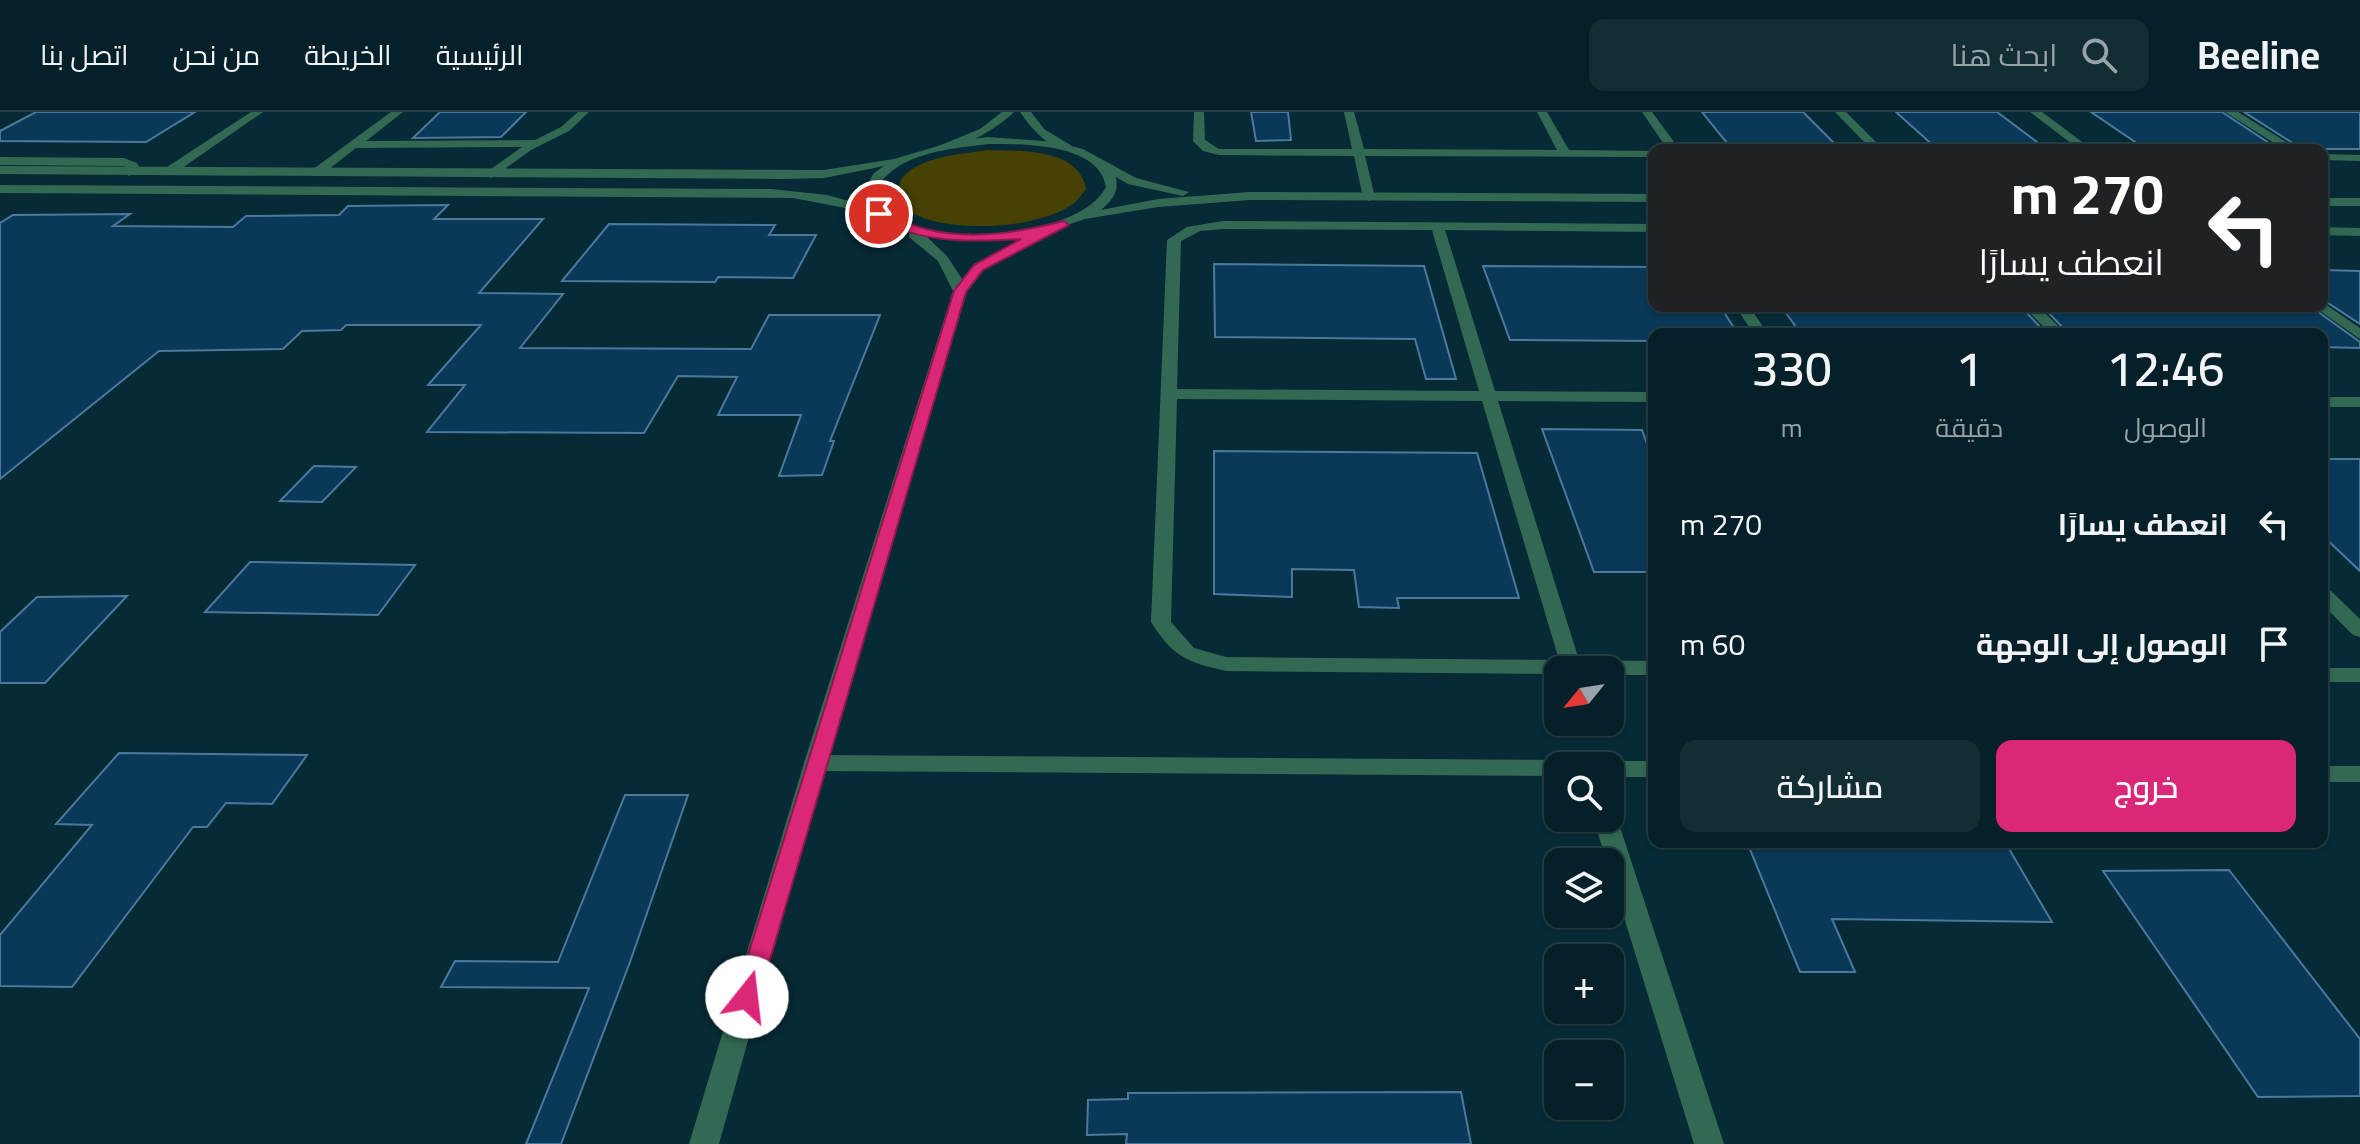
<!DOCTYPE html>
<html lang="ar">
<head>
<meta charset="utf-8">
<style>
	:root { --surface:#052028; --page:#132d34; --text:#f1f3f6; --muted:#97a3a8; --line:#263e45; --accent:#db2777 }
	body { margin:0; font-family:Georgia,Cairo,serif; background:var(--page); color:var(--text); direction:rtl; height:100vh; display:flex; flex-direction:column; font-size:30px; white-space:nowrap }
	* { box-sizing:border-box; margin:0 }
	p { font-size:26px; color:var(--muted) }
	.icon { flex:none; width:44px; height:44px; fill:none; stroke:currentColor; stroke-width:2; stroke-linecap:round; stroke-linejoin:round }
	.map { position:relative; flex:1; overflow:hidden; direction:ltr }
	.drawer { position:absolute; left:1648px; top:216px; width:680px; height:520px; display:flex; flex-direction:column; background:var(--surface); border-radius:16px; box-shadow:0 2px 6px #0004,0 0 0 2px var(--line); direction:rtl }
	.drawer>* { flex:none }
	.guide { position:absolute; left:1648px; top:32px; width:680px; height:168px; border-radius:16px; box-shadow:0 2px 6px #0004,0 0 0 2px var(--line); direction:rtl; background:#202124; color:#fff; overflow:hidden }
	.needle { width:52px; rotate:240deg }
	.controls { position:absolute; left:1544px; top:544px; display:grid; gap:16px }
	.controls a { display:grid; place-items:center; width:80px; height:80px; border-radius:16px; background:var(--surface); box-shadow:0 2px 6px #0004,0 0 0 2px var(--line); font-size:40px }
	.pin { position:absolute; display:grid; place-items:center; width:68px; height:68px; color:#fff; margin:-34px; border:4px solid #fff; border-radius:50%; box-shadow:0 2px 8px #0007 }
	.me { position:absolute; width:88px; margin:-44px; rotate:16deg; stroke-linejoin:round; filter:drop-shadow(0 0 6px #0008) }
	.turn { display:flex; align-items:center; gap:28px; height:168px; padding:0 32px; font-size:36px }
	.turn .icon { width:104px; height:104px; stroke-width:2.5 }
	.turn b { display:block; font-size:56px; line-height:68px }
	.eta { display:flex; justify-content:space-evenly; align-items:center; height:136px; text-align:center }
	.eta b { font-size:48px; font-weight:600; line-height:56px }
	.primary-button { display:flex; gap:16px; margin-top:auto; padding:16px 32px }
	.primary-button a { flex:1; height:92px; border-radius:16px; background:var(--accent); color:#fff; font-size:32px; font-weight:600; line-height:92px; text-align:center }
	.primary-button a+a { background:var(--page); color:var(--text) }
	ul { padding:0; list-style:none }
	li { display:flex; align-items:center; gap:24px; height:120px; padding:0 32px }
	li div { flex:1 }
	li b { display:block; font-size:30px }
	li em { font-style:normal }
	header { display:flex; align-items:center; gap:48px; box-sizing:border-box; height:112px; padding:0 40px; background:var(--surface); border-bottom:2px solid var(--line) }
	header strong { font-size:38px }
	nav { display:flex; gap:44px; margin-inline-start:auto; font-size:28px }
	.search { width:560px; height:72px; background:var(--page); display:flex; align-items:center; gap:20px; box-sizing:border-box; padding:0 28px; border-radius:16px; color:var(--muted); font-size:30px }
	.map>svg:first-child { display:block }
</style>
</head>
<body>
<header>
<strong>Beeline</strong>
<div class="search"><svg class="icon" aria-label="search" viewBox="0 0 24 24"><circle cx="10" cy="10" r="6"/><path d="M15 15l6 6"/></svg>ابحث هنا</div>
<nav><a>الرئيسية</a><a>الخريطة</a><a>من نحن</a><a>اتصل بنا</a></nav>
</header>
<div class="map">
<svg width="2360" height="1032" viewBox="0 0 2360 1032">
	<rect width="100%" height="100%" fill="#072b36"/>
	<path fill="#474203" d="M988,38C1021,39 1079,36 1086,77C1082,82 1078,88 1074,91C1040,118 941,123 906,97C902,93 899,86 896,82C898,77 900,68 904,64C923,44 962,42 988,38Z"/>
	<g fill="#093858" stroke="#4c789c" stroke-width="2">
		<polygon points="36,0 195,0 146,30 0,29 0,19"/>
		<polygon points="440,0 526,0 501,25 413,26"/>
		<polygon points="1251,0 1288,0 1291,28 1256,29"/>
		<polygon points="1702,0 1803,0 1840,37 1731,36"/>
		<polygon points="1896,0 1997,0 2045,36 1936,36"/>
		<polygon points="2091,0 2222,0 2278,37 2144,36"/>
		<polygon points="2244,0 2360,0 2360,37 2302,37"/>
		<polygon points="448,93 434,107 543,107 479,181 563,182 520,236 751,237 769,203 880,203 830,329 834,329 822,363 779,364 801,303 718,303 737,265 678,264 644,321 427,320 465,273 428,273 481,213 346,213 341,218 302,219 283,237 159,239 0,367 0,111 13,103 130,102 113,114 233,115 246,104 339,103 348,94"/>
		<polygon points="609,112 775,113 769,123 816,123 793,166 718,165 715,170 562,169"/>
		<polygon points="1214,152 1424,154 1456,267 1426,267 1415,227 1215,225"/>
		<polygon points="1483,154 1654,155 1654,194 1720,194 1738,222 1654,222 1654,229 1510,228"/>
		<polygon points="2322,158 2360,159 2360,212 2322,187"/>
		<polygon points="1781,194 2020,194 2047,222 1801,222"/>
		<polygon points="2042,194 2310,194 2360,230 2360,236 2322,235 2322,222 2069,222"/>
		<polygon points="1542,317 1642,318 1654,352 1654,460 1594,460"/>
		<polygon points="1214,339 1477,341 1519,486 1397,486 1399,496 1359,495 1354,458 1292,457 1292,485 1214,482"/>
		<polygon points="2322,347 2360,347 2360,459 2322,423"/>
		<polygon points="314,354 356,355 322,390 280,389"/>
		<polygon points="250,450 415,453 378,503 205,500"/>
		<polygon points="127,484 45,571 0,571 0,520 37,485"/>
		<polygon points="119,641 307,643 272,692 226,691 207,715 193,715 72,875 0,874 0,823 92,713 56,712"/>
		<polygon points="625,683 688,683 630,850 561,1032 526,1032 589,876 441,875 455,849 558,850"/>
		<polygon points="1747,730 2005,730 2052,810 1832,807 1855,860 1800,860"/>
		<polygon points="2229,758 2360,927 2360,984 2258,985 2103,759"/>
		<polygon points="1461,980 1471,1032 1126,1032 1127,1022 1087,1023 1088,988 1128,987 1128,981"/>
	</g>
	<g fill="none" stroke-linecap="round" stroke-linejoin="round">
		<g fill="#336952" fill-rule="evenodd">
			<polygon points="251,0 263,0 172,63 164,63 164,57"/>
			<polygon points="391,0 403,0 366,29 535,28 561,15 578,0 589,0 569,19 531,38 492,66 488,65 488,59 522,35 356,36 320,64 312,64 312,58"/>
			<path d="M1002,0H1014C1002,13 952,45 936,35L980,17Z"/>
			<path d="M1020,0H1031L1044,17L1072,34V38C1051,40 1031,16 1020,0Z"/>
			<polygon points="1194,0 1204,0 1205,28 1219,37 1352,37 1344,0 1354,0 1364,37 1557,38 1537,0 1547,0 1569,38 1654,39 1654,45 1365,44 1375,85 1369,89 1363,85 1354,44 1219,43 1203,39 1193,29"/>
			<polygon points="1642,0 1652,0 1680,38 1668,38"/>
			<polygon points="1835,0 1846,0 1884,38 1872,38"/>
			<polygon points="2030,0 2042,0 2093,38 2080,38"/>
			<polygon points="2225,0 2238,0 2299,38 2285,38"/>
			<polygon points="2322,42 2360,43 2360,49 2322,48"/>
			<polygon points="0,45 124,46 137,51 140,56 129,64 123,60 128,55 123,54 0,53"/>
			<path d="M1223,109L1654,112V120L1445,118L1495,279L1654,280V290L1498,289L1579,548L1654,549V563H1610V558H1558V562L1226,559C1187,550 1173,545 1151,510L1167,128L1187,115ZM1223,117L1432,118L1479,279L1177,277L1181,129L1200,119ZM1177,287L1482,289L1559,548L1226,545L1194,536L1171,510Z"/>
			<polygon points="2322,115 2360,116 2360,124 2322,123"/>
			<polygon points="2322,190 2360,216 2360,227 2313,194 2322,194"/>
			<polygon points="1735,194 1749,194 1768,222 1754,222"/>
			<polygon points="2023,194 2038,194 2066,222 2051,222"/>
			<rect x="2322" y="285" width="38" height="10"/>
			<polygon points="2322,475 2329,477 2360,507 2360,525 2353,523 2322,492"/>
			<rect x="2322" y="556" width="38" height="14"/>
			<polygon points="815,643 1558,648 1568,654 1558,654 1558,664 815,659 807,657 804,651 807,645"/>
			<polygon points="1610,649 1654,649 1654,665 1610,665 1610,654 1600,654"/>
			<rect x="2322" y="654" width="38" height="16"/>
			<polygon points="1610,699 1617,706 1724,1032 1694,1032 1610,760 1610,750 1607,750 1593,706 1610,706"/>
		</g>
		<g fill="#336952" fill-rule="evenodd">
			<path d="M988,25L1056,30L1083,37L1136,66L1189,80L1183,84L1128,72L1116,65C1119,81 1112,88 1101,98L1158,87L1250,80L1654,82V90L1250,88L1158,95L1085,107L1033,124L1037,127L1035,130L984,158L967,180L826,651L719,1032H689L804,651L953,179L938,149L909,125V120L856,98L793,86L0,81V73L771,77L827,83L868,94L862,83L873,62L884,54L824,66L784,67L0,62V54L824,58L894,47L955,29ZM988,32C1023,32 1099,31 1106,75C1080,127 931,135 888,103C882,99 878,90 874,83C891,41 948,37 988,32ZM926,124L970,129L1023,126L974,152L962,167L947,144Z"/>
			<rect x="2322" y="86" width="38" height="8"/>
		</g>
	</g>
	<path fill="#db2777" stroke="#8e194d" stroke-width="2" d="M879,99C895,105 909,113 926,117C971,129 1020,120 1064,109L1069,113L983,158L966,180L759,885L755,893L747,896L738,893L735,885L954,179L974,153L1021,127C971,130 919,132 875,105V100Z"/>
</svg>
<div class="controls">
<a><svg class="needle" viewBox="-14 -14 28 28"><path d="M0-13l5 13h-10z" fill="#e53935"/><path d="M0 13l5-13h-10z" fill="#97a3a8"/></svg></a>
<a><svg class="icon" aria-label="search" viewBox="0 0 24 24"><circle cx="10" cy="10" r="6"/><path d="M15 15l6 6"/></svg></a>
<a><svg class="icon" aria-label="layers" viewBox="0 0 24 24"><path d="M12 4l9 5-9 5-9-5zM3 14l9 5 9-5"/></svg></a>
<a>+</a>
<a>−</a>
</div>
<div class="pin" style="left:879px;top:102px;background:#d93025"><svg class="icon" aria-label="arrive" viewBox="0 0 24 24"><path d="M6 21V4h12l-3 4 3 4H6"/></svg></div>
<svg class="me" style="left:747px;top:885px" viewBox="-20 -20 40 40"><circle r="19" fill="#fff"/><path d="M0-13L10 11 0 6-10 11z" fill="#db2777"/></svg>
<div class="guide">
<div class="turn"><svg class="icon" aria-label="left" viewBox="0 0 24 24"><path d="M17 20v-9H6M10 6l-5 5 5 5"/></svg><div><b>270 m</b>انعطف يسارًا</div></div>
</div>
<section class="drawer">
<div class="eta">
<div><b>12:46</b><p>الوصول</p></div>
<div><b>1</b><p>دقيقة</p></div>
<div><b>330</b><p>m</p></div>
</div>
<ul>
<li><svg class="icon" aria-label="left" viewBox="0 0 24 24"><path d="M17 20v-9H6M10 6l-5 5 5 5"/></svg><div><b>انعطف يسارًا</b></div><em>270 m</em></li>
<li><svg class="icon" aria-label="arrive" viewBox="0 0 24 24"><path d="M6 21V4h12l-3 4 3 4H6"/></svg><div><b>الوصول إلى الوجهة</b></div><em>60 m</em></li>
</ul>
<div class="primary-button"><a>خروج</a><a>مشاركة</a></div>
</section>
</div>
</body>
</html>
